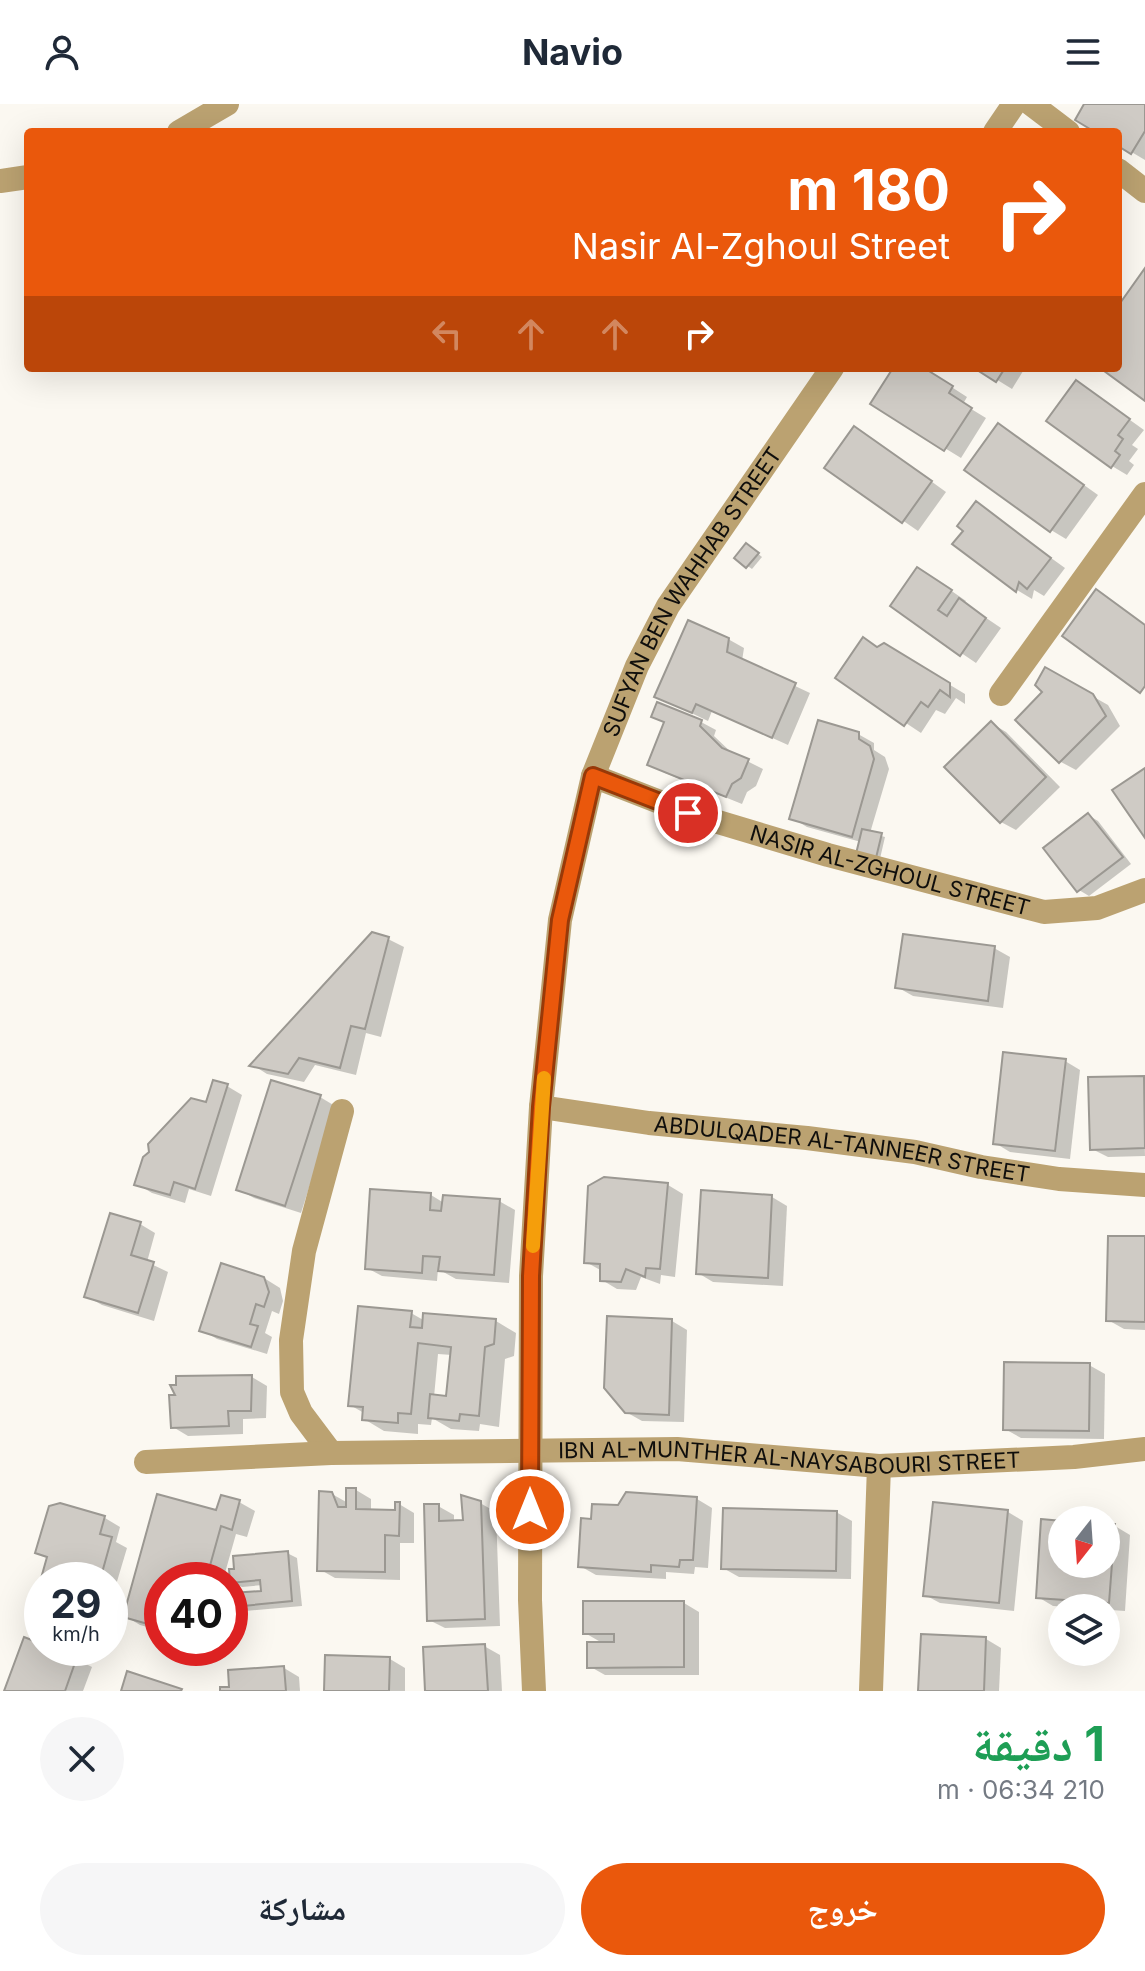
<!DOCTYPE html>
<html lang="ar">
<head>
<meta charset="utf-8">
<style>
	:root { --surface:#fff; --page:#f6f6f7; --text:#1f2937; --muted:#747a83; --accent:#ea580c }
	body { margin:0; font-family:Inter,"Noto Naskh Arabic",sans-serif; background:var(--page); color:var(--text); direction:rtl; height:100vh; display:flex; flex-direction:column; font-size:30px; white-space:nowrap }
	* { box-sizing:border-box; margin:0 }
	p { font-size:26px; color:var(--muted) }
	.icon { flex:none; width:44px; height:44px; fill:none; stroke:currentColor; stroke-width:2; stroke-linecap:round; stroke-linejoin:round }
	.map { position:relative; height:1587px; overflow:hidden; direction:ltr }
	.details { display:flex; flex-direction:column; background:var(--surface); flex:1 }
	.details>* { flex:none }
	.banner { position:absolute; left:24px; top:24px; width:1098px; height:244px; border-radius:8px; box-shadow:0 8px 32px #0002; direction:rtl; background:#ea580c; color:#fff; overflow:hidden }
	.needle { width:52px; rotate:197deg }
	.tools { position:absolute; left:1048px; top:1402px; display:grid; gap:16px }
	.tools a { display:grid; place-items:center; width:72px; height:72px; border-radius:50%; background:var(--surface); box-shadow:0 8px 32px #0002; font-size:40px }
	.speed { position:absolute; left:24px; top:1458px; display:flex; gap:16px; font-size:40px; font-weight:700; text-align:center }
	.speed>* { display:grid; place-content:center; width:104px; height:104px; border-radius:50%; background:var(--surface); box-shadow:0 8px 32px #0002; line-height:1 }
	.speed small { font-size:20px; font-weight:400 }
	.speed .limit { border:12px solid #d22; background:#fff; color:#111 }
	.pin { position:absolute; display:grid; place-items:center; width:68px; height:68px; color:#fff; margin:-34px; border:4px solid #fff; border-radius:50%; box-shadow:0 2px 8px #0007 }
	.me { position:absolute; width:88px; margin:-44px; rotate:0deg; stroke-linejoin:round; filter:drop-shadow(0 0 6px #0008) }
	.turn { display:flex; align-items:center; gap:28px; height:168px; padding:0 40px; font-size:36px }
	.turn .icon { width:104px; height:104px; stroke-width:2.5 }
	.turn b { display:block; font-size:56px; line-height:68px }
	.lanes { display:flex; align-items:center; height:76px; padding:0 40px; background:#0003; justify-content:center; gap:40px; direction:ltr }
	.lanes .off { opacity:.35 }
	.round { display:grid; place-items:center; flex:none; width:84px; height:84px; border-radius:42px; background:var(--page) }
	.overview { display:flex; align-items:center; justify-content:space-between; height:136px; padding:0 40px }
	h1 { font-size:48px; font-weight:700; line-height:60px; color:#1e9e55 }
	.cta { display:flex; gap:16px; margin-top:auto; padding:16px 40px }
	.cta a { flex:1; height:92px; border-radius:48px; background:var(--accent); color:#fff; font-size:32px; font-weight:700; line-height:92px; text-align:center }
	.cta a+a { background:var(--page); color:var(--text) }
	header { display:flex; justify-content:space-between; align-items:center; height:104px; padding:0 40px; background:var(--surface); font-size:36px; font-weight:700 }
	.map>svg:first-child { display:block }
</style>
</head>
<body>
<header><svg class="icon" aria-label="menu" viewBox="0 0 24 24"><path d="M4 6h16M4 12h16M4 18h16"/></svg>Navio<svg class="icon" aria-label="person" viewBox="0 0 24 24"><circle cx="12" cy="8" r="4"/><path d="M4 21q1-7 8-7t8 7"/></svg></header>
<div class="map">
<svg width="1145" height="1587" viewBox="0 0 1145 1587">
	<rect width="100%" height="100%" fill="#fbf8f1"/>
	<g fill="#0003" fill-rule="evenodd">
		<polygon points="1087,0 1145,0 1145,56 1118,40 1118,28 1099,28"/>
		<polygon points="896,264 922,264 967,293 963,300 986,314 961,354 873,300"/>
		<polygon points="978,264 1025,264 1012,285"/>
		<polygon points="1077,278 1144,326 1132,341 1138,345 1129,357 1134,361 1127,371 1112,362"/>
		<polygon points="1014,331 1098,391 1066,435 1051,426"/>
		<polygon points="870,333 946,388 918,427 827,364"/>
		<polygon points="976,400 1065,464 1044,492 1034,486 1032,495 1017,486 955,440 965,426"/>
		<polygon points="751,444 762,453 752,465 736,454"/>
		<polygon points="933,474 966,497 964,499 1001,524 976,559 892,502"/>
		<polygon points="728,535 744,544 742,557 810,589 788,641 712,607 708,617 656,592"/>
		<polygon points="884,541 965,590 965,600 956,594 945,610 936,606 921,629 838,574"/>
		<polygon points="1046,566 1108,601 1120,622 1076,666 1061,658 1017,616 1045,588"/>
		<polygon points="701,618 716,626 714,632 733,650 763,665 756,682 747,688 742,700 665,669 649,660"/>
		<polygon points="991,619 1006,628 1060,683 1016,726 1001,718"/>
		<polygon points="858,630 874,639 874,646 885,653 889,665 870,729 885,733 879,759 861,738 807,723 792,714"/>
		<polygon points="1088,711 1098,717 1131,760 1089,792 1079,786"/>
		<polygon points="388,835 404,843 381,933 366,929 356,971 315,961 304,978 267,970 253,961"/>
		<polygon points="994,844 1010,853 1003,904 913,892 897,883"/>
		<polygon points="1065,957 1080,966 1070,1055 1010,1048 995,1039"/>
		<polygon points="1143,974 1145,1052 1108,1053 1092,1045"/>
		<polygon points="227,982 242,991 211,1092 189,1085 185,1099 152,1089 137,1080"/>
		<polygon points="320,993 335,1002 301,1109 254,1094 238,1085"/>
		<polygon points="668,1081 683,1090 675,1173 661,1171 660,1180 641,1173 636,1186 617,1185 602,1176 602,1167 586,1158"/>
		<polygon points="431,1091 444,1099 499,1097 515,1106 509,1179 456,1175 438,1165 437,1177 382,1172 367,1164"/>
		<polygon points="772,1093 787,1102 783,1182 713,1178 698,1169"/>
		<polygon points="140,1120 155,1129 147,1158 168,1168 154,1217 102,1201 86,1192"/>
		<polygon points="1145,1134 1145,1226 1124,1225 1108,1216"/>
		<polygon points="264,1174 280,1184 283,1197 279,1210 272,1207 265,1229 272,1233 267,1250 217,1235 202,1226"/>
		<path d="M411,1209L425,1217H496L516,1229L514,1252L505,1255L499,1323L480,1320L479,1327L451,1325L432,1314L431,1321L418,1320V1330L384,1327L364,1315V1309L350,1301ZM438,1250L452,1251L448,1294L434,1293Z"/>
		<polygon points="672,1217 687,1226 684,1318 642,1317 626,1308"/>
		<polygon points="1089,1261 1105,1270 1104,1335 1021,1334 1005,1325"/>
		<polygon points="252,1273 267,1282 266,1314 243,1315 243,1330 188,1332 173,1323"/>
		<polygon points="356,1386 371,1395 371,1407 397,1408 399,1400 414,1409 414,1439 400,1439 400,1476 335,1474 319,1465 332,1390 348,1399"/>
		<polygon points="697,1395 712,1404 708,1464 695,1463 694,1470 666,1468 666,1475 596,1471 580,1462 593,1417 619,1403"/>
		<polygon points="239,1398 255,1407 247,1433 236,1430 223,1476 162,1476 162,1527 140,1521 125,1512 218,1409"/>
		<polygon points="480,1399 496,1408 500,1522 445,1524 429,1516 438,1402 454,1411 454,1418 465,1418"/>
		<polygon points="60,1401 105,1414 120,1423 116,1438 127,1444 110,1501 110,1476 42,1476 49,1454 38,1448"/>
		<polygon points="836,1408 852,1417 851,1475 739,1473 723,1464"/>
		<polygon points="1008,1408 1023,1417 1014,1507 940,1499 925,1491"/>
		<polygon points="1062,1419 1062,1460 1106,1460 1106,1422 1115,1422 1130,1431 1125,1507 1053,1502 1038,1493"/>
		<polygon points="287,1449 297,1454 302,1502 245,1507 235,1501 263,1488 263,1481 242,1483 232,1478"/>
		<polygon points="684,1499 699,1508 699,1571 605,1571 589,1562 604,1540 585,1529"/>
		<polygon points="986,1535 1001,1544 999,1587 920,1587"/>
		<polygon points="42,1542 76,1555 92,1563 83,1587 7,1587"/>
		<polygon points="484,1542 500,1551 502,1587 427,1587"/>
		<polygon points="390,1555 405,1564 405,1587 326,1587"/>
		<polygon points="284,1564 299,1573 300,1587 222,1587"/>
	</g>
	<g fill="#cfcbc5" stroke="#9b9892" stroke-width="2">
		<polygon points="1084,0 1145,0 1145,27 1131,50 1118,42 1118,28 1095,28 1075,16"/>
		<polygon points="1145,164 1145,297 1100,264 1118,264 1118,202"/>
		<polygon points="893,264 924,264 953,282 949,289 972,304 944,347 870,300"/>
		<polygon points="974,264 1005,264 996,278"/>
		<polygon points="1076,276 1130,315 1118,331 1123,335 1115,347 1120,351 1111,364 1046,317"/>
		<polygon points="998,319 1084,381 1050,428 964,366"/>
		<polygon points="854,322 932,377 902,419 824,364"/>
		<polygon points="976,397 1051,454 1027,485 1019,478 1016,488 952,440 963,427 957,422"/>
		<polygon points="746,439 759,449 746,464 734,454"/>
		<polygon points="917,463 952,486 938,506 947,512 959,494 986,514 960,552 890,502"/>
		<polygon points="1096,485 1145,521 1145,582 1140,589 1062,532"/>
		<polygon points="688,516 729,534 727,548 796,579 772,634 696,600 692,609 654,593"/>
		<polygon points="863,533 877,543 884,539 950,579 950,593 940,586 928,603 921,598 904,622 835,574"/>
		<polygon points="1045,563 1093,590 1106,612 1059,659 1015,616 1042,588 1035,581"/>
		<polygon points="657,598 702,616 700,622 722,644 749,655 741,674 732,680 726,693 647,661 664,618 651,613"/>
		<polygon points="818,616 859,628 859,635 870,642 874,655 852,733 789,715"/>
		<polygon points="991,617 1046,673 1000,719 944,663"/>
		<polygon points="1145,664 1145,734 1112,686"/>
		<polygon points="1088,709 1123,753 1077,788 1043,744"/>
		<polygon points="862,725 882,729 875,758 855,754"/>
		<polygon points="372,828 389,833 365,925 351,922 340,964 299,954 288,970 249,962"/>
		<polygon points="903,830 995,842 988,897 895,884"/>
		<polygon points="1003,948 1066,955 1055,1047 993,1040"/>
		<polygon points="1144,972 1145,1044 1090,1046 1088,973"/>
		<polygon points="213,976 228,980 195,1085 174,1078 170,1091 134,1081 143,1053 149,1048 148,1040 191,994 206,998"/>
		<polygon points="271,976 321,991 285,1102 236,1086"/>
		<polygon points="604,1073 668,1079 660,1165 646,1164 645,1173 626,1165 621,1178 600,1177 600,1160 584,1159 588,1082"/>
		<polygon points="370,1085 431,1089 430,1106 441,1107 443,1091 500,1095 494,1171 438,1167 440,1153 423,1152 422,1169 365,1165"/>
		<polygon points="701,1086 772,1091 768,1174 696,1170"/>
		<polygon points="110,1109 141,1118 131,1151 154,1158 138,1209 84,1193"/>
		<polygon points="1108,1132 1145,1132 1145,1218 1106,1217"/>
		<polygon points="221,1159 264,1173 269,1188 264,1203 256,1200 250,1220 258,1222 251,1243 199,1227"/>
		<polygon points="358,1202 412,1207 410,1223 422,1224 423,1209 496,1215 494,1240 485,1243 479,1312 460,1310 459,1317 428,1314 430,1290 446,1292 451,1243 418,1239 411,1310 398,1309 398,1319 362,1316 363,1303 348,1302"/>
		<polygon points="607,1212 672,1215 669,1311 625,1309 604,1284"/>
		<polygon points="1004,1258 1090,1259 1089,1327 1003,1326"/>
		<polygon points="252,1271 251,1307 228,1307 229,1322 171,1324 169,1291 175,1291 170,1281 176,1281 176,1272"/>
		<polygon points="346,1384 356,1384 356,1405 395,1406 395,1398 400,1398 399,1432 385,1431 385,1468 317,1467 319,1387 332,1388 338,1403 346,1403"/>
		<polygon points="626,1388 697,1393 693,1456 680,1456 679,1463 651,1461 651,1468 578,1463 581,1414 591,1415 592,1400 618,1401"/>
		<polygon points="157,1390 216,1406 221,1391 240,1396 232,1426 221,1422 206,1476 162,1476 162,1524 123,1513"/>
		<polygon points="461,1391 481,1397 485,1515 427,1517 424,1400 439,1400 439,1417 463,1416"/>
		<polygon points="933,1398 1008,1406 999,1499 923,1492"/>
		<polygon points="60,1399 105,1412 100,1430 112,1433 100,1476 42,1476 42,1479 40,1478 47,1453 35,1449 49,1402"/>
		<polygon points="723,1404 837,1407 836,1467 721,1465"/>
		<polygon points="1041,1415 1062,1417 1062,1460 1106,1460 1106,1420 1115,1420 1109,1499 1036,1494"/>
		<polygon points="288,1447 292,1497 233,1503 232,1489 261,1487 260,1476 230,1479 229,1465 234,1465 233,1452"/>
		<polygon points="583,1497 684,1497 684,1563 587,1564 587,1538 614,1538 614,1530 583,1530"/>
		<polygon points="921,1530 986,1533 984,1587 918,1587"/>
		<polygon points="24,1533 42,1540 42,1544 54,1544 77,1553 65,1587 4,1587"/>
		<polygon points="485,1540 488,1587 425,1587 423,1543"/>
		<polygon points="325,1551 390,1553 389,1587 324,1587"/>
		<polygon points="284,1562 286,1587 220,1587 220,1583 229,1583 228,1566"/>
		<polygon points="127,1567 182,1585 181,1587 121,1587"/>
	</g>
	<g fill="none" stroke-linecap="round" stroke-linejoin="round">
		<g stroke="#bba271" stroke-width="24">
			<polyline points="1031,0 1068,28"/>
			<polyline points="179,28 227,0"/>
			<polyline points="995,28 1014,0"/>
			<polyline points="1118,66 1145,87"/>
			<polyline points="0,77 28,73"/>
			<polyline points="1001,590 1145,390"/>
			<path id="s1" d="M593,672L688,709L828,751L1044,808L1097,804L1145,786"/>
			<path id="s2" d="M541,1003L649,1019L807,1034L915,1048L981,1063L1059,1075L1145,1081"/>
			<polyline points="331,1349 301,1309 292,1288 291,1236 304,1147 342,1007"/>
			<path id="s3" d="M146,1358L331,1349L677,1345L879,1362L1074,1353L1145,1345"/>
			<path id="s4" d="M534,1587L530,1496L531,1172L541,1003L560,816L593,672L637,562L668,502L832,264"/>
			<polyline points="871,1587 879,1362"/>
		</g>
	</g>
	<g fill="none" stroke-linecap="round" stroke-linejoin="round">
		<defs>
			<polyline id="route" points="530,1406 531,1172 541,1003 560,816 593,672 688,709"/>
		</defs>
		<use href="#route" stroke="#983908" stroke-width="20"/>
		<use href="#route" stroke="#ea580c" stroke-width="14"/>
		<polyline stroke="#f59e0b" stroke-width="14" points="533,1142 544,974"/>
	</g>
	<g text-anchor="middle" stroke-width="7" stroke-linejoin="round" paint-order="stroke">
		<g font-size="22" fill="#0f0e0c" stroke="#fff">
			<text dy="8" stroke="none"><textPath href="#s4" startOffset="1130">SUFYAN BEN WAHHAB STREET</textPath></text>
			<text dy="8" stroke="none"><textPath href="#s1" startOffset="312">NASIR AL-ZGHOUL STREET</textPath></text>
			<text dy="8" stroke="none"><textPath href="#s2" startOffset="304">ABDULQADER AL-TANNEER STREET</textPath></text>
			<text dy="8" stroke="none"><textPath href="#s3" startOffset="644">IBN AL-MUNTHER AL-NAYSABOURI STREET</textPath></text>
		</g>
	</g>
</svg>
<div class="tools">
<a><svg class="needle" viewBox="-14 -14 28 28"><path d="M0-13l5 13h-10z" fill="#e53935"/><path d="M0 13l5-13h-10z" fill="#747a83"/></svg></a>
<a><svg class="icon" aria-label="layers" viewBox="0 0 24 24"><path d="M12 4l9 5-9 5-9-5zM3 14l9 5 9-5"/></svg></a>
</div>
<div class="speed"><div>29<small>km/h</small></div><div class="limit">40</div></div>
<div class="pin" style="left:688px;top:709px;background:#d93025"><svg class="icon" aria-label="arrive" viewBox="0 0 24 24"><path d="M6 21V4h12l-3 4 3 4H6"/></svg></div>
<svg class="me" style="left:530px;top:1406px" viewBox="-20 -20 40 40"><circle r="17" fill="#ea580c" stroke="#fff" stroke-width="3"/><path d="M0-11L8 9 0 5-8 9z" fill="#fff"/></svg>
<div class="banner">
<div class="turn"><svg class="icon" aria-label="right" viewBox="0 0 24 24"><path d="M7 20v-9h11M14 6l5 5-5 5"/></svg><div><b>180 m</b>Nasir Al-Zghoul Street</div></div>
<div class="lanes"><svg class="icon off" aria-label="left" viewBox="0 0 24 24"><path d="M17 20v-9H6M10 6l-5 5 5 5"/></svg><svg class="icon off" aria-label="ahead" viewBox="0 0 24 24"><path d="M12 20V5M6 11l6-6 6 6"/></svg><svg class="icon off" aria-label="ahead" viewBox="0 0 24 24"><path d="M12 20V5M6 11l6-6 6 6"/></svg><svg class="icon" aria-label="right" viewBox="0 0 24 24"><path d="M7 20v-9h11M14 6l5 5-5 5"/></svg></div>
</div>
</div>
<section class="details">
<div class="overview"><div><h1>1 دقيقة</h1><p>210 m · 06:34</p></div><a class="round"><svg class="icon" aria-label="close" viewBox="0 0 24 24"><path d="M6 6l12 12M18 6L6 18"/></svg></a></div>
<div class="cta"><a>خروج</a><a>مشاركة</a></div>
</section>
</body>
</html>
